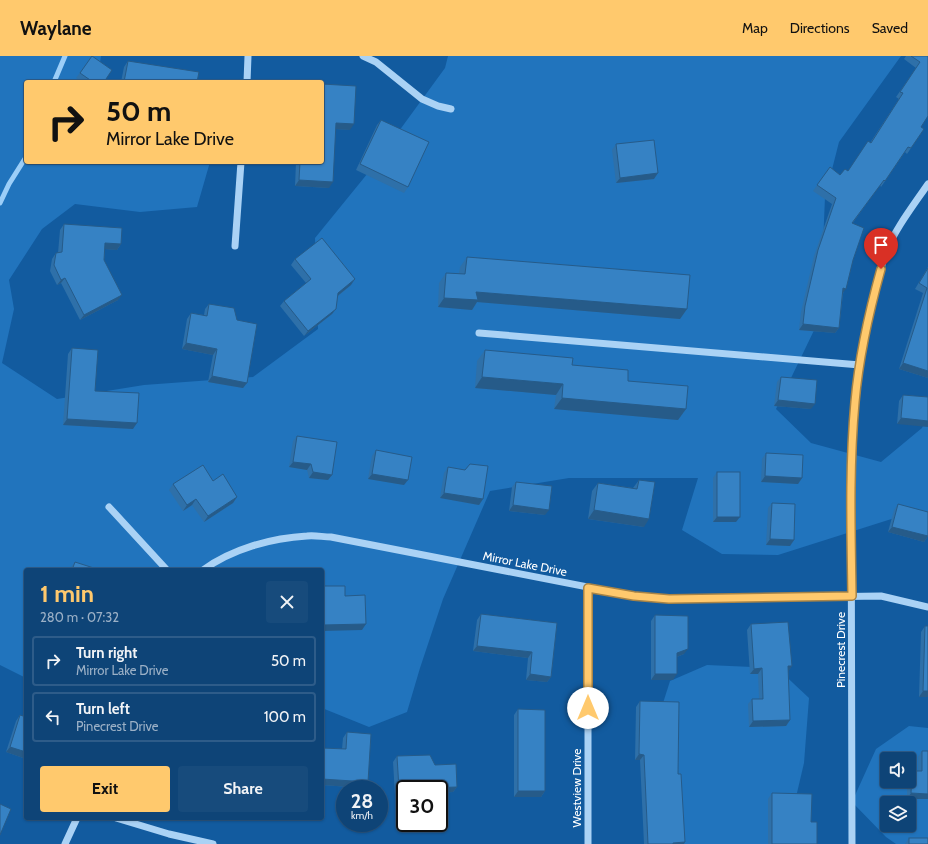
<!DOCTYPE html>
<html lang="en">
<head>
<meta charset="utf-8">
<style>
	:root { --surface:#0e4477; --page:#174b7c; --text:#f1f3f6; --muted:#9bb0c6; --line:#2e5c89; --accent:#ffc96d }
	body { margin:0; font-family:Cabin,sans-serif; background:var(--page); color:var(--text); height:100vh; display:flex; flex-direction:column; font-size:15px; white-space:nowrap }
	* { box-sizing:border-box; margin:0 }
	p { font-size:13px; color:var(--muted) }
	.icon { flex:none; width:22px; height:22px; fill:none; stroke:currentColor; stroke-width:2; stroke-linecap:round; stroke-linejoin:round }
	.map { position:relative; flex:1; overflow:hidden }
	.panel { position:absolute; left:24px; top:512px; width:300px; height:252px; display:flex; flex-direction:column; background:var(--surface); border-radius:4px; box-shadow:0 1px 3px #0004,0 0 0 1px var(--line) }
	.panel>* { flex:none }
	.hud { position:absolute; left:24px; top:24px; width:300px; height:84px; border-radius:4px; box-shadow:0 1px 3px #0004,0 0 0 1px var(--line); background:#ffc96d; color:#111; overflow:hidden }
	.buttons { position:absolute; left:880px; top:696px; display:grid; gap:8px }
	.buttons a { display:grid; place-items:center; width:36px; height:36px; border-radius:4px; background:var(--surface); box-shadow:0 1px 3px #0004,0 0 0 1px var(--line); font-size:20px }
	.speed { position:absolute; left:336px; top:724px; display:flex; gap:8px; font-size:20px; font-weight:700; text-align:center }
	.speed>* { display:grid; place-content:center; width:52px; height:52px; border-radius:50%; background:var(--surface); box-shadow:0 1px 3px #0004,0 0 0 1px var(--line); line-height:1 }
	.speed small { font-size:10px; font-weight:400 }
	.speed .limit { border:2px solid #111; border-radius:6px; background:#fff; color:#111 }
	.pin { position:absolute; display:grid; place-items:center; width:34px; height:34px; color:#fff; margin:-41px -17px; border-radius:50% 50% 50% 0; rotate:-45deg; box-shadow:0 0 4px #0007 }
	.pin .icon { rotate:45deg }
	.me { position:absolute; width:44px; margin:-22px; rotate:0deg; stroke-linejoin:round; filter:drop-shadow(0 0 3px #0008) }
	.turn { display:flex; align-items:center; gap:14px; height:84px; padding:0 16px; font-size:18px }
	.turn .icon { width:52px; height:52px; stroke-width:2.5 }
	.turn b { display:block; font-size:28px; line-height:34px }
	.round { display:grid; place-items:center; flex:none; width:42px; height:42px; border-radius:4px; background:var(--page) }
	.overview { display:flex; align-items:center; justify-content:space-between; height:68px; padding:0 16px }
	h1 { font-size:24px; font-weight:800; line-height:30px; color:var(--accent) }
	.button { display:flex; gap:8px; margin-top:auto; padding:8px 16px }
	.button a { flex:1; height:46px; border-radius:4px; background:var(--accent); color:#111; font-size:16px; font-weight:800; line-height:46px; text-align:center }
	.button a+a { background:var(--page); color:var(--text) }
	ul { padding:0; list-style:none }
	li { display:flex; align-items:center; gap:12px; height:50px; margin:0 8px 6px; padding:0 8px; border:2px solid var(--line); border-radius:4px }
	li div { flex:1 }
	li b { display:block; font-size:15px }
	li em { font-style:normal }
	header { display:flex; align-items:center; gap:24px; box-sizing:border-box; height:56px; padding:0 20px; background:var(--accent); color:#111 }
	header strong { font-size:19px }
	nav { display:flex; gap:22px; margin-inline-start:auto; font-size:14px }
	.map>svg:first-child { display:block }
</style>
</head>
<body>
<header>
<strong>Waylane</strong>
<nav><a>Map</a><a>Directions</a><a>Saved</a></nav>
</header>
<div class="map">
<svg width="928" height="788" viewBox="0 0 928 788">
	<rect width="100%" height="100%" fill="#125b9f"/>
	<g fill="#2174bd" fill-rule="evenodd">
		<polygon points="0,0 101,0 97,26 26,26 26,106 210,106 197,151 140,156 75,148 42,173 9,224 14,253 2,307 57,343 144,329 253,321 318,273 315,182 372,112 445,12 448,0 901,0 839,86 825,141 820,262 776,353 811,387 881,406 922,372 928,357 928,456 904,459 778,499 722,498 682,474 698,422 569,422 490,435 443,543 420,612 407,656 369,671 322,652 322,514 26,514 26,622 0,609"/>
		<polygon points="707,609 777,612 809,642 804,707 785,788 660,788 652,682 670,625"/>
		<path d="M909,670L928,672V788H896L886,781L852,746L876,693ZM887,703H909V725H887ZM887,747H909V769H887Z"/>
	</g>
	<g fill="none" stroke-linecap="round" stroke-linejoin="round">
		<g stroke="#9ccef8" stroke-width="5">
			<polyline points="54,26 65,0"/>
			<polyline points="0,147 9,128 26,101"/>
		</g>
		<g stroke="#aad2f5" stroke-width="7">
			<polyline points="363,0 376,6 422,43 438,50 451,53"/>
			<polyline points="247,26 248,0"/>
			<polyline points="235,190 241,106"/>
			<polyline points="479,277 860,309"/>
			<polyline points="109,451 167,514"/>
			<path d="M203,514C232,493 271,482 307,480C315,479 323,481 331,481L634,540L669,543L881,540L928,551"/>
			<polyline points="588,532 588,788"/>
			<polyline points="116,762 169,778 213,788"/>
			<polyline points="65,788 77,762"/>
			<path d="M852,788L851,402C855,343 861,285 877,228C880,218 882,208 885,198C895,173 913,150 928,128"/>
		</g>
	</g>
	<g fill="#2e70a9">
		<polygon points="92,0 104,26 81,26 76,22"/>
		<polygon points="906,0 928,0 921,71 924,73 907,98 905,96 881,131 880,129 852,168 853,204 843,238 839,272 835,277 799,274 801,256 814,200 832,148 813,135 830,111 840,119 848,115 870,87 899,43 896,41 916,12 904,3"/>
		<polygon points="128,5 197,26 121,26 124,11"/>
		<polygon points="322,28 350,74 336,73 329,132 295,130 296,106 322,106"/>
		<polygon points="381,64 408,131 404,137 356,114 377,69"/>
		<polygon points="616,88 654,123 616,127 612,94"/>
		<polygon points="64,168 121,188 117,194 105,193 104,204 118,244 80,264 61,227 57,229 50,215 52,203 56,197 58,197 60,174"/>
		<polygon points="467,201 687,253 680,263 477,246 472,254 438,251 439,227 446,217 459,218 460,211"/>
		<polygon points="295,203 351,229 338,240 336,253 332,258 304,280 280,250 284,245 306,227 291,209"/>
		<polygon points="928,211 928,322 899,313 923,237 915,233"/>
		<polygon points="209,248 247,327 243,332 208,326 213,299 182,293 187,263 191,257 204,259 205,253"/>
		<polygon points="72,292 95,335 133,373 63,369 68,298"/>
		<polygon points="485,294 572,309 628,325 686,353 678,364 554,353 556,339 475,332 477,305"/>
		<polygon points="781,321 811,353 774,350 777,326"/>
		<polygon points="903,339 928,341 897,368 899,345"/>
		<polygon points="297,380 332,419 328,424 309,422 307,414 289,411 293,385"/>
		<polygon points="376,394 404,429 368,423 372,400"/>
		<polygon points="766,397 802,422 798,428 761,426 762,403"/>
		<polygon points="448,411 483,443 479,449 440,442 444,417"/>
		<polygon points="717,416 736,466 713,466 713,422"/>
		<polygon points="639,424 644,471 588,463 592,435 598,427 633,432"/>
		<polygon points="516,426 545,459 509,455 512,431"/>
		<polygon points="173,428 237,441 233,447 204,466 192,449 183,455 169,434"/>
		<polygon points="772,447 794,484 790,490 766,489 768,452"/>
		<polygon points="898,448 928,480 924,486 888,476 894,454"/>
		<polygon points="75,506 100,514 70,514 71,511"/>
		<polygon points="481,558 557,567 551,621 547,626 526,624 528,602 473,595 477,564"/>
		<polygon points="655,559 684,598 677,601 673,624 651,624 651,565"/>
		<polygon points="751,568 792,610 788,615 790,664 786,670 749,671 748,648 752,643 759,643 758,618 750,618 747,574"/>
		<polygon points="925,570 928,570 928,641 919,641 921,576"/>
		<polygon points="640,645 678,718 684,788 644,788 640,704 635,704 636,651"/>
		<polygon points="518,653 545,735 541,741 514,741 514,659"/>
		<polygon points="20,659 26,703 6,696 16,665"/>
		<polygon points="347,676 364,732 322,729 322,692 342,693 343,682"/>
		<polygon points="922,695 928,695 928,743 907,743 907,725 909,725 909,719 912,715 918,715 918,701"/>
		<polygon points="397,700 435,709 457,731 453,736 439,737 439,733 405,733 405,739 395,739 393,706"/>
		<polygon points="772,737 811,766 817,788 768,788 768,743"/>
		<polygon points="909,782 928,788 905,788"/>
	</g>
	<g fill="#265b89">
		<polygon points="336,67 354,68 350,74 332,73"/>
		<polygon points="658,117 654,123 616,127 620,122"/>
		<polygon points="299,124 333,126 329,132 295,130"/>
		<polygon points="105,187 121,188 117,194 101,193"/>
		<polygon points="65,222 61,227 57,229 61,224"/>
		<polygon points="355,223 351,229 335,242 338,237"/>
		<polygon points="843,232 846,233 842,238"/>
		<polygon points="476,236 687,253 680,263 477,246 472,254 438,251 444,242"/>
		<polygon points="122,239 118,244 80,264 84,259"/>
		<polygon points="336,253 332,258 304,280 308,275"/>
		<polygon points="803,268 839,272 835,277 799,274"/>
		<polygon points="186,287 217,293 213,299 182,293"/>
		<polygon points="903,307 928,315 928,322 899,313"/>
		<polygon points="212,320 247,327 243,332 208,326"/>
		<polygon points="482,321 563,328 556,339 475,332"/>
		<polygon points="562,342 686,353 678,364 554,353"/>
		<polygon points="778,344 815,348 811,353 774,350"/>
		<polygon points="901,362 928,365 928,371 897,368"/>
		<polygon points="67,363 137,367 133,373 63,369"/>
		<polygon points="293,406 311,408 307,414 289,411"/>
		<polygon points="313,416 332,419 328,424 309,422"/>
		<polygon points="372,418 408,424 404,429 368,423"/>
		<polygon points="765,420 802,422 798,428 761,426"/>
		<polygon points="444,437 483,443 479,449 440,442"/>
		<polygon points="237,441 233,447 204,466 208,460"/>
		<polygon points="196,443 192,449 183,455 187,449"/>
		<polygon points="513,449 549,454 545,459 509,455"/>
		<polygon points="594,454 649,463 644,471 588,463"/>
		<polygon points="717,461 740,461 736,466 713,466"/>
		<polygon points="892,471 928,480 924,486 888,476"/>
		<polygon points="770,483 794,484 790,490 766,489"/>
		<polygon points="366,568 362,574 322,575 322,569"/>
		<polygon points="477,590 532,596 528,602 473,595"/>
		<polygon points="688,593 684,598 674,602 677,597"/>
		<polygon points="788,610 792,610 788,616"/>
		<polygon points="762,612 758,618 750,618 754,613"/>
		<polygon points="530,618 551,621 547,626 526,624"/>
		<polygon points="655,618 677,618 673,624 651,624"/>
		<polygon points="923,635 928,635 928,641 919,641"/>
		<polygon points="790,664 786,670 749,671 753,665"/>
		<polygon points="10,691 26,696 26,703 6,696"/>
		<polygon points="639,698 644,699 640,704 635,704"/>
		<polygon points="322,723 368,726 364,732 322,729"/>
		<polygon points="457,731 453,736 439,737 439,733 408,733"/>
		<polygon points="399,733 405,733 405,739 395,739"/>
		<polygon points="518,735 545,735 541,741 514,741"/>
		<polygon points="911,737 928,738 928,743 907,743"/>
		<polygon points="685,786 684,788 672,788 673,787"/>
	</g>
	<g fill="#3682c4" stroke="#265b89">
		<polygon points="92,0 112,14 104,26 93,26 80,17"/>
		<polygon points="911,0 928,0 928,60 921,71 924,73 911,92 908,91 885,125 884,124 852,167 864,172 853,204 846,233 843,232 839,272 803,268 805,250 818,194 836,142 817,129 830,111 840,119 845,113 848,115 868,85 871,87 903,37 900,36 920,6"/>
		<polygon points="128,5 199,16 197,26 124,26"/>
		<polygon points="322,28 356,30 354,68 336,67 333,126 299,124 300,106 322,106"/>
		<polygon points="381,64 429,86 408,131 360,108"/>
		<polygon points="654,84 658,117 620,122 616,88"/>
		<polygon points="64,168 122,172 121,188 105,187 104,204 122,239 84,259 65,222 61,224 54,209 56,197 62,196"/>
		<polygon points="322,182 355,223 338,237 336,253 308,275 284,245 311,223 295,203"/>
		<polygon points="467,201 690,219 687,253 476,236 478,244 444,242 446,217 465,218"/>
		<polygon points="928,212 928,315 903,307 927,232 919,227"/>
		<polygon points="209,248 234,252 237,264 257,268 247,327 212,320 217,293 186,287 191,257 207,260"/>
		<polygon points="72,292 98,294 95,335 139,337 137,367 67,363"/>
		<polygon points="485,294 573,302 572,309 628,314 628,325 688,330 686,353 562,342 563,328 482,321"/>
		<polygon points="781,321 817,324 815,348 778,344"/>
		<polygon points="903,339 928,341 928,365 901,362"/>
		<polygon points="297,380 337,386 332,419 313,416 311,408 293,406"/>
		<polygon points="376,394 412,401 408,424 372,418"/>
		<polygon points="766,397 803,399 802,422 765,420"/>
		<polygon points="470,408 488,410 483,443 444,437 448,411 465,414"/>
		<polygon points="203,409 213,425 223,418 237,441 208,460 196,443 187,449 173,428"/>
		<rect x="717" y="416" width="23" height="45"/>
		<polygon points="639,424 655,426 649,463 594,454 598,427 637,433"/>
		<polygon points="516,426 552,430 549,454 513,449"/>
		<polygon points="772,447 795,448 794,484 770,483"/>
		<polygon points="898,448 928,456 928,480 892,471"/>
		<polygon points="75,506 100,514 72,514"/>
		<polygon points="322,530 345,530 345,540 365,539 366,568 322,569"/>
		<polygon points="481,558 557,567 551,621 530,618 532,596 477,590"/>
		<polygon points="655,559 688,560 688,593 677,597 677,618 655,618"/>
		<polygon points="788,566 792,610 788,610 790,664 753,665 752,643 763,643 762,612 754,613 751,568"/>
		<polygon points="925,570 928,570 928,635 923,635"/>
		<polygon points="640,645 679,646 678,718 681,718 685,786 673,787 673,788 648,788 644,699 639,698"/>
		<polygon points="518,653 545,654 545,735 518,735"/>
		<polygon points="20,659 26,661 26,696 10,691"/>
		<polygon points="347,676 371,678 368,726 322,723 322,692 346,693"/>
		<polygon points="922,695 928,695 928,738 911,737 912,715 922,715"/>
		<polygon points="430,699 435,709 456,708 457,731 399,733 397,700"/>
		<polygon points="772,737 812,738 811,766 817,766 817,788 772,788"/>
		<polygon points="0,748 11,753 0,779"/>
		<rect x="909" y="782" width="19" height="6"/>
	</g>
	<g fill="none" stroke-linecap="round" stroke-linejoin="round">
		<defs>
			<path id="route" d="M588,652V532L634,540L669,543L852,540C851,475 849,411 855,346C859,301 869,256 881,213"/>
		</defs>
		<use href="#route" stroke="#a68347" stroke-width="10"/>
		<use href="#route" stroke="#ffc96d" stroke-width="7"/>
	</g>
	<g text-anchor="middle" stroke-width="3" stroke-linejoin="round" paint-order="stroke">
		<g font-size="12" fill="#fff" stroke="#125b9f">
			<text transform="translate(525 508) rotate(11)" y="4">Mirror Lake Drive</text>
			<text transform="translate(841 594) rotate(-90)" y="4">Pinecrest Drive</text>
			<text transform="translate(577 732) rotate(-90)" y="4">Westview Drive</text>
		</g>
	</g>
</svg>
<div class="buttons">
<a><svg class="icon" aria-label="sound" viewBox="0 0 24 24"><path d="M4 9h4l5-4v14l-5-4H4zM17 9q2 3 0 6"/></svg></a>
<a><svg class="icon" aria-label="layers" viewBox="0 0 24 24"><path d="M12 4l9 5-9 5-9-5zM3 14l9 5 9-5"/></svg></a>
</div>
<div class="speed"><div>28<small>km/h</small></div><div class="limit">30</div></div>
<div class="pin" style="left:881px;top:213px;background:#d93025"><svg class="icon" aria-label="arrive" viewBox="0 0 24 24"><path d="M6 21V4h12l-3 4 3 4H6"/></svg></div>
<svg class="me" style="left:588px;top:652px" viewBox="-20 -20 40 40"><circle r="19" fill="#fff"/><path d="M0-13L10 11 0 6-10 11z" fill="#ffc96d"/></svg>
<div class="hud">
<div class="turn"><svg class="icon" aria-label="right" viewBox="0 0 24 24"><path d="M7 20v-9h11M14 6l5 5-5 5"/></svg><div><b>50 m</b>Mirror Lake Drive</div></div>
</div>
<section class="panel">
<div class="overview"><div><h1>1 min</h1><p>280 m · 07:32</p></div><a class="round"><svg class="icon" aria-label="close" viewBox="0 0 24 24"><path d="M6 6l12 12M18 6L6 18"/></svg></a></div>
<ul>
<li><svg class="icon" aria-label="right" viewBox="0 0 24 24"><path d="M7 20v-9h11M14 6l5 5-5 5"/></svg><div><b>Turn right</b><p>Mirror Lake Drive</p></div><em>50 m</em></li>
<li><svg class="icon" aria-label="left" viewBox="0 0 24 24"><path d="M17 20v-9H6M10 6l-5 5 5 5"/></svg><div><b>Turn left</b><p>Pinecrest Drive</p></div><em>100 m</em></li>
</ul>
<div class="button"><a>Exit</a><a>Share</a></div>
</section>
</div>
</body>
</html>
